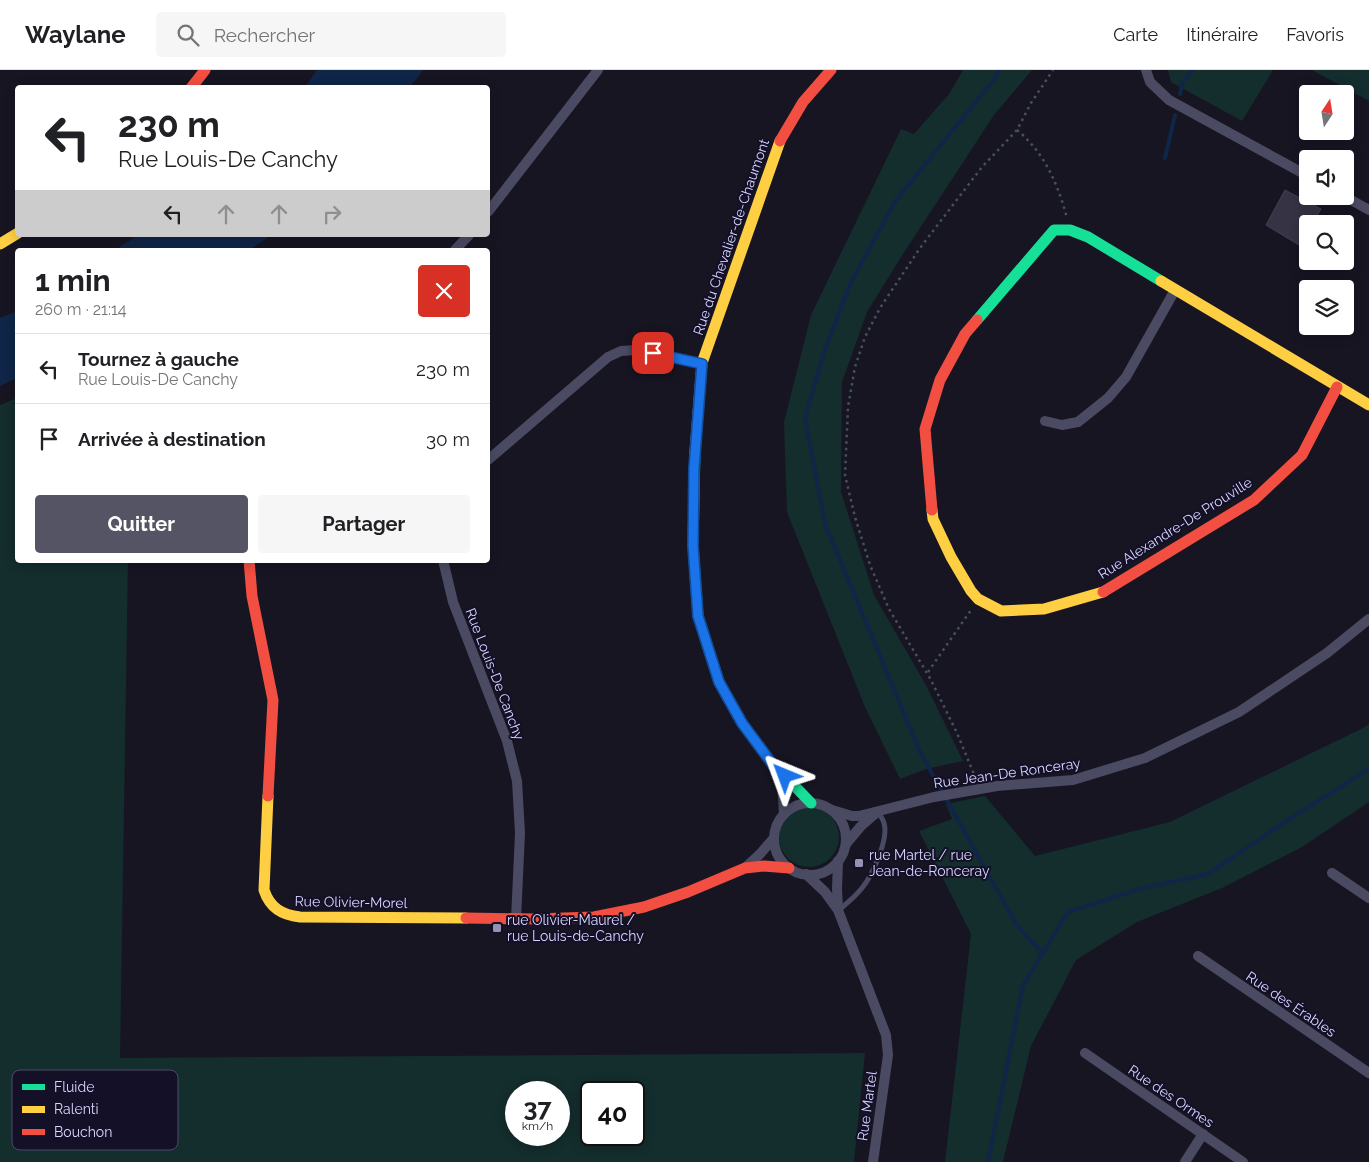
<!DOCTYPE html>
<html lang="fr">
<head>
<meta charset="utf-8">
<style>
	:root { --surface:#fff; --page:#f6f6f6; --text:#202124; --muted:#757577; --line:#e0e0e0; --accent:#555464 }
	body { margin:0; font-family:Raleway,sans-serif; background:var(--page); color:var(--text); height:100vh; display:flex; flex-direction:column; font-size:19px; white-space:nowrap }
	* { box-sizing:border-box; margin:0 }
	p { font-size:16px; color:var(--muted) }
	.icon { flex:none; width:28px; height:28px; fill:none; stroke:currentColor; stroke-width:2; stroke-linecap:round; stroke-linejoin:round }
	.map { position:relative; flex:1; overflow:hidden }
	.sheet { position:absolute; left:15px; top:178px; width:475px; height:315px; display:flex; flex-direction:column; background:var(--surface); border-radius:5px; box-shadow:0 2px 12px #0003 }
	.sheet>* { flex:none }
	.hud { position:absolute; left:15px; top:15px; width:475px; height:152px; border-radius:5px; box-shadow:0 2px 12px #0003; background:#fff; color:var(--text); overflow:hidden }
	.needle { width:32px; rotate:12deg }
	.buttons { position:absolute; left:1299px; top:15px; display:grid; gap:10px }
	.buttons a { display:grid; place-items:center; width:55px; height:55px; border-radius:5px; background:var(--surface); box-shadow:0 2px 12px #0003; font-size:25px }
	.speed { position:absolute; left:505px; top:1011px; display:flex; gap:10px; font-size:25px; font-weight:700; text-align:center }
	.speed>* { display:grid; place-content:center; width:65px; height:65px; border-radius:50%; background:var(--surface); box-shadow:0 2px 12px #0003; line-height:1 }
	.speed small { font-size:12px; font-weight:400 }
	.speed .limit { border:2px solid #111; border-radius:8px; background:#fff; color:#111 }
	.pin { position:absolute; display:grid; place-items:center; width:42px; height:42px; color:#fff; margin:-21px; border-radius:10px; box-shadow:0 2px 8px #0006 }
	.me { position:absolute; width:55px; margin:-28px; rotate:316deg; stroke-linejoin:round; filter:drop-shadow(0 0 4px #0008) }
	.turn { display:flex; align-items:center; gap:18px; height:105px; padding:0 20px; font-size:22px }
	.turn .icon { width:65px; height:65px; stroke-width:2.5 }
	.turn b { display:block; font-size:35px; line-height:42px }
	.lanes { display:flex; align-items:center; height:48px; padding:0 20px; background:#0003; justify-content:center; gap:25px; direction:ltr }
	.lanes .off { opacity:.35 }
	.round { display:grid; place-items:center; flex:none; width:52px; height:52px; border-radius:5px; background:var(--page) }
	.summary { display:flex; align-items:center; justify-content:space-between; height:85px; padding:0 20px }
	h1 { font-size:30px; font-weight:700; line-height:38px }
	.action { display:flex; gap:10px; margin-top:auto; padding:10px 20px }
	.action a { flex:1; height:58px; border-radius:5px; background:var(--accent); color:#fff; font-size:20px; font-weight:700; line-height:58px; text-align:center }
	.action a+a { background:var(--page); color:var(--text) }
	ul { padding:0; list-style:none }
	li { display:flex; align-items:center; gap:15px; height:70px; padding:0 20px; border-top:1px solid var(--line) }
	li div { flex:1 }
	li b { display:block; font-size:19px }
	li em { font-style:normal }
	header { display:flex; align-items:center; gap:30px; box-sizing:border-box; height:70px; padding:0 25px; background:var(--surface); border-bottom:1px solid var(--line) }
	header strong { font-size:24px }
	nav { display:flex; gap:28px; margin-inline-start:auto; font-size:18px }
	.search { width:350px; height:45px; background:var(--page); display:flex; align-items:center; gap:12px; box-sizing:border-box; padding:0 18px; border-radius:5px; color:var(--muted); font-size:19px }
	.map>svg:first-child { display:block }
</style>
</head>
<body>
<header>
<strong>Waylane</strong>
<div class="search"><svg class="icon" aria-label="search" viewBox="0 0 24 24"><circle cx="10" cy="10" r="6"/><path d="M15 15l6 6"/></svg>Rechercher</div>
<nav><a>Carte</a><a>Itinéraire</a><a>Favoris</a></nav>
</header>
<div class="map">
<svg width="1369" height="1092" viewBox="0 0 1369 1092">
	<rect width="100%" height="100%" fill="#171522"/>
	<g fill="#142d2d" fill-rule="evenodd">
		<polygon points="963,0 1032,0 994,45 903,184 867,242 842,312 841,422 874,525 927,617 963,691 926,699 900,709 865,637 787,442 784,352 811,245 901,59 914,64 949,24"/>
		<polygon points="1168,0 1273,0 1242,51 1171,12"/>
		<polygon points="1312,0 1369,0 1369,31"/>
		<path d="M17,328L18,490H128L120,988L865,983L854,1092H0V335ZM516,1022H559V1065H516ZM591,1022H634V1065H591Z"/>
		<polygon points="1369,654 1369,732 1302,777 1222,818 1137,852 1076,890 1031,976 1003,1092 945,1092 971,864 919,761 952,749 946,734 985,726 1035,786 1170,752 1365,657"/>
		<circle cx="809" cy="767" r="30"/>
	</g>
	<g fill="#102648">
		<polygon points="317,0 423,0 410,17 305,17"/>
		<polygon points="138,165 272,165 249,180 115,180"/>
		<polygon points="17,241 17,308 0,316 0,248"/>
	</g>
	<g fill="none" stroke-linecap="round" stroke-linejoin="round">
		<g stroke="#102648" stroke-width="4">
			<polyline points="999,0 993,11 896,130 851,212 825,279 805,348 825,454 920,682 1016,854 1042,883"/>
			<polyline points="1180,24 1183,11 1193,0"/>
			<polyline points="1165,88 1175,45"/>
			<polyline points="988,1092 1023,915 1068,842 1139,819 1208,804 1291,748 1369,699"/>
		</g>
	</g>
	<polygon fill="#353344" stroke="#434055" points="1285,120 1321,139 1312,154 1308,154 1308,161 1299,175 1266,155"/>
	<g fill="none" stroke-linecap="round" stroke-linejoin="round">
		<g stroke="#44515e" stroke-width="2.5" stroke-dasharray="2.5 4" stroke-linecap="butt">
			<path d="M1017,60C1044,82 1058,114 1067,148"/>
			<polyline points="928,602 971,540"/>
			<polyline points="976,709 957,663 931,610 889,539 870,495 855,447 845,405 848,337 855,297 865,267 880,238 920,178 982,97 1017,60 1031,33 1053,0"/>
		</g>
		<path stroke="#4a4a63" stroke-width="5" d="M839,840C847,833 855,827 862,818C872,806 889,769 884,753C883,749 880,745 878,742"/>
		<g stroke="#4a4a63" stroke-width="10">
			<polyline points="1146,0 1150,12 1169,30 1308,106"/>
			<polyline points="1344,126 1369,140"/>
			<polyline points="488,142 598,0"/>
			<polyline points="455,180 469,165"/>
			<polyline points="1045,351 1062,355 1078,352 1108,328 1126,307 1175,220"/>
			<polyline points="488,390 608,287 621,281 636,280 702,293"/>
			<polyline points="443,490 453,532 507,671 517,711 520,763 516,849"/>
			<polyline points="777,700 782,714 784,744"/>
			<circle cx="810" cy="769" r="36"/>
			<polyline points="832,740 852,746 859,746 934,727 997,716 1073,710 1145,688 1239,642 1327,583 1369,549"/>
			<polyline points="846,774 861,756 875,744"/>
			<polyline points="838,791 837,819 838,839"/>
			<polyline points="745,798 760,784 774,768"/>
			<polyline points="1332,803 1369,828"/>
			<polyline points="806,804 825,822 838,840 886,965 888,985 873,1092"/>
			<polyline points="1198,886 1369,1003"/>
			<polyline points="1085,983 1243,1092"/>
			<polyline points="1185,1092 1203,1064"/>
		</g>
		<g stroke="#16e098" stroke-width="11">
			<polyline points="977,250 1054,160 1070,160 1088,167 1161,211"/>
			<polyline points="695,382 693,475 698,546 719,612 742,653 776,699 785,706 811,733"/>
		</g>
		<g stroke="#ffcf43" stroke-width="11">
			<polyline points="0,174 18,163"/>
			<polyline points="1161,211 1369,335"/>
			<polyline points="695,382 702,293 780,71"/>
			<polyline points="932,440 933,449 951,487 971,521 978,529 1001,541 1044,539 1103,522"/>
			<path d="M268,726L264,820C270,838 282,845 300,847L466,848"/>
		</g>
		<g stroke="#f24e42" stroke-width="11">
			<polyline points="191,18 205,0"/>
			<polyline points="780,71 803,32 831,0"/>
			<polyline points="932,440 925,359 940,310 965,264 977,250"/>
			<polyline points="249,490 252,526 273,630 268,726"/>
			<polyline points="1103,522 1254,430 1302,385 1337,317"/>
			<polyline points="466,848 534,849 594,847 644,837 688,822 745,798 764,796 789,798"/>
		</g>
	</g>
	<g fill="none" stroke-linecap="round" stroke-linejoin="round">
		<defs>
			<polyline id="route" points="653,283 702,294 694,398 693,476 698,546 719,612 742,653 776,699 785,706"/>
		</defs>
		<use href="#route" stroke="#114b97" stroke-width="12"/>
		<use href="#route" stroke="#1a73e8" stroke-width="9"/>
	</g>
	<g fill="#9592b2" stroke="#131027" stroke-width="2">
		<rect x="854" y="788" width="10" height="10" rx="2.5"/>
		<rect x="492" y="853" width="10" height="10" rx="2.5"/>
	</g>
	<g text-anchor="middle" stroke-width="4" stroke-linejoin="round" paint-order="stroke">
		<g font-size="14" fill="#d9d6ff" stroke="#131027">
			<text transform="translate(731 167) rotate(-71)" y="5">Rue du Chevalier-de-Chaumont</text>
			<text transform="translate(1175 458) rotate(-32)" y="5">Rue Alexandre-De Prouville</text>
			<text transform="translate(495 604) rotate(69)" y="5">Rue Louis-De Canchy</text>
			<text transform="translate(1007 703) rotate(-8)" y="5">Rue Jean-De Ronceray</text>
			<text transform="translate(351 832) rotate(1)" y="5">Rue Olivier-Morel</text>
			<text transform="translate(1291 934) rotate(34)" y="5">Rue des Érables</text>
			<text transform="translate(1171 1026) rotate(34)" y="5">Rue des Ormes</text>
			<text transform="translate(867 1036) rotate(-82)" y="5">Rue Martel</text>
		</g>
		<g font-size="14" fill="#d9d6ff" stroke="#131027" text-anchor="start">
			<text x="869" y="790">rue Martel / rue<tspan x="869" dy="16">Jean-de-Ronceray</tspan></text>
			<text x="507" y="855">rue Olivier-Maurel /<tspan x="507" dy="16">rue Louis-de-Canchy</tspan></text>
		</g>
	</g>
	<rect x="12" y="1000" width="166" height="80" rx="8" fill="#131027" stroke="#4e4b68" stroke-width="1"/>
	<rect x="22" y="1014" width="23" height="6" fill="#16e098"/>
	<rect x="22" y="1036" width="23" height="7" fill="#ffcf43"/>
	<rect x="22" y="1059" width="23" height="6" fill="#f24e42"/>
	<g font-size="14" fill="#d9d6ff">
		<text x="54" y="1022">Fluide</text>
		<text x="54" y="1044">Ralenti</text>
		<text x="54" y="1067">Bouchon</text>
	</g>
</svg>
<div class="buttons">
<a><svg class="needle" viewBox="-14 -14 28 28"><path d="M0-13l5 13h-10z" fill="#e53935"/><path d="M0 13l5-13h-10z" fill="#757577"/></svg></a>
<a><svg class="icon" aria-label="sound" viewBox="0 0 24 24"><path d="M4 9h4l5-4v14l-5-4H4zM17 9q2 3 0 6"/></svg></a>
<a><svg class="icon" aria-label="search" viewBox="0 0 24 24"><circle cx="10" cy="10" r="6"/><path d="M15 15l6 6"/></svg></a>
<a><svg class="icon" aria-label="layers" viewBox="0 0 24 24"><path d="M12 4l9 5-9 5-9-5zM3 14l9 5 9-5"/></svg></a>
</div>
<div class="speed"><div>37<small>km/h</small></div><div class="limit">40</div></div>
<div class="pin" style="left:653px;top:283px;background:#d93025"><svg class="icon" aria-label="arrive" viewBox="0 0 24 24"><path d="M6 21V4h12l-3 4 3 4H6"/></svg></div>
<svg class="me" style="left:785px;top:706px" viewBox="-20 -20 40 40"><path d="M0-17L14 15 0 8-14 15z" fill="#1a73e8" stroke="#fff" stroke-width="4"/></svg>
<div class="hud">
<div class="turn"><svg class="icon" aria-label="left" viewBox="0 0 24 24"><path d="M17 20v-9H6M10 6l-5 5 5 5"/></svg><div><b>230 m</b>Rue Louis-De Canchy</div></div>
<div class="lanes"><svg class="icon" aria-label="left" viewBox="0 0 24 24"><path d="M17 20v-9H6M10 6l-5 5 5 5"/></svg><svg class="icon off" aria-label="ahead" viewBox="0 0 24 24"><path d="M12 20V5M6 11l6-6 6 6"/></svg><svg class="icon off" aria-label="ahead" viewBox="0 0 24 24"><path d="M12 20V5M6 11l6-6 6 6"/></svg><svg class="icon off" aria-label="right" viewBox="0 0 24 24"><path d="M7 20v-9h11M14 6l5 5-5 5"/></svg></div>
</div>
<section class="sheet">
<div class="summary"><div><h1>1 min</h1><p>260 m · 21:14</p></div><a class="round" style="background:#d93025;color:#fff"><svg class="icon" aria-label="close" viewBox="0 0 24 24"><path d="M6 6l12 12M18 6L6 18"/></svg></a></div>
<ul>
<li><svg class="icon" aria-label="left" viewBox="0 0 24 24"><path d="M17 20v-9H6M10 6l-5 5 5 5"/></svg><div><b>Tournez à gauche</b><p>Rue Louis-De Canchy</p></div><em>230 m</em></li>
<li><svg class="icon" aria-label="arrive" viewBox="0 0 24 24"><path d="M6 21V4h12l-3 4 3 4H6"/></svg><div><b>Arrivée à destination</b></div><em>30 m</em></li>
</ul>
<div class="action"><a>Quitter</a><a>Partager</a></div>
</section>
</div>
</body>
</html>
